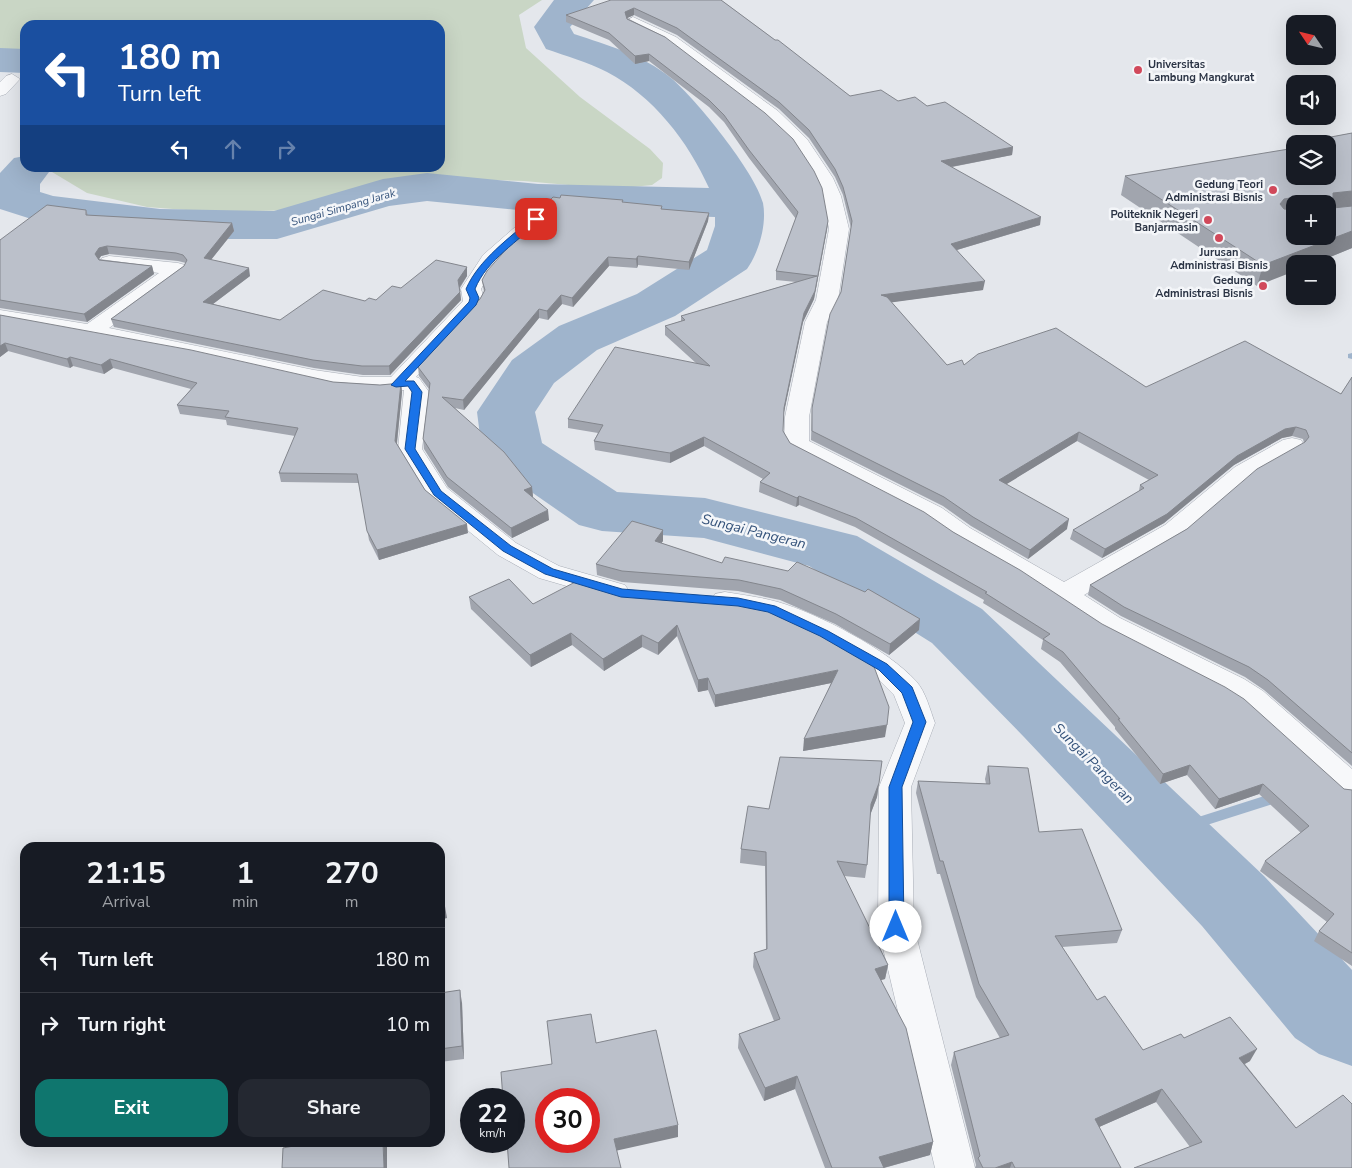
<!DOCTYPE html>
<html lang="en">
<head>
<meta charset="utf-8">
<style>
	:root { --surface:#171b24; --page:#242831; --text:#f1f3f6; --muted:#9ea1a6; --line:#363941; --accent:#0f766e }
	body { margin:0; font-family:"Nunito Sans",sans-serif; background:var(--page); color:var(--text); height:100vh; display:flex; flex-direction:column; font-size:19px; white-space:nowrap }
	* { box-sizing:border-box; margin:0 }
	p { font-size:16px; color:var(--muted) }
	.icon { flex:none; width:28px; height:28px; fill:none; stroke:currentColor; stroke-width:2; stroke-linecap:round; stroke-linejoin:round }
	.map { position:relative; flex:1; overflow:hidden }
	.details { position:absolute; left:20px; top:842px; width:425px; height:305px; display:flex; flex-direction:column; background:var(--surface); border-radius:15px; box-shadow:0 5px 20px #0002 }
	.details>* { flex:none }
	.banner { position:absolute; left:20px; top:20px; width:425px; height:152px; border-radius:15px; box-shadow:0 5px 20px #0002; background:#1a4fa0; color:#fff; overflow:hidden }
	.needle { width:32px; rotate:305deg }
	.tools { position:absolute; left:1286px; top:15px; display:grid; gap:10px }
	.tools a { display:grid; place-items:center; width:50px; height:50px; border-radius:10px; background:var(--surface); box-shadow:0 5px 20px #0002; font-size:25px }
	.speed { position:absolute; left:460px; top:1088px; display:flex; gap:10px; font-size:25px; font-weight:700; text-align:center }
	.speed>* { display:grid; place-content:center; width:65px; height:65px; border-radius:50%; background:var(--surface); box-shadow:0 5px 20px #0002; line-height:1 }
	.speed small { font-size:12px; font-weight:400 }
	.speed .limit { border:8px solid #d22; background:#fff; color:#111 }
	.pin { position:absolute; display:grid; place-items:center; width:42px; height:42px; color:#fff; margin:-21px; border-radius:10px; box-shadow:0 2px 8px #0006 }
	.me { position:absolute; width:55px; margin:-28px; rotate:0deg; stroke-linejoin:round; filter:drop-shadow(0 0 4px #0008) }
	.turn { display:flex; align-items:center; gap:18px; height:105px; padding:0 15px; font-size:22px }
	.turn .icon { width:65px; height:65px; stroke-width:2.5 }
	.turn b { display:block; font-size:35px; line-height:42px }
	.lanes { display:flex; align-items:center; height:48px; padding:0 15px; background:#0003; justify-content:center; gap:25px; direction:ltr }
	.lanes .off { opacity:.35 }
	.eta { display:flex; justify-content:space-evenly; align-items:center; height:85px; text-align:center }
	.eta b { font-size:30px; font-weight:700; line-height:35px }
	.button { display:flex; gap:10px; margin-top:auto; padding:10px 15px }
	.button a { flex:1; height:58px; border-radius:15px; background:var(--accent); color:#fff; font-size:20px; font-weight:700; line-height:58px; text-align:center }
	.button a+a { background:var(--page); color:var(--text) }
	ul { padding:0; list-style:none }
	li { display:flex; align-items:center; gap:15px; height:65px; padding:0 15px; border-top:1px solid var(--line) }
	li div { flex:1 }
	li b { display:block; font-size:19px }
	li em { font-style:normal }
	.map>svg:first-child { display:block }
</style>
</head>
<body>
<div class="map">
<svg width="1352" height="1168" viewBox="0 0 1352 1168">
	<rect width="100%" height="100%" fill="#e4e7ec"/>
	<polygon fill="#c9d6c5" points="0,0 542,0 519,15 526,48 580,97 650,149 663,163 662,178 652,185 613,189 524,181 424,178 342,194 300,210 212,212 147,207 87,193 52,172 56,168 440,168 440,25 25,25 25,54 0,53"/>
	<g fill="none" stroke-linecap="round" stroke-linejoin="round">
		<g fill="#9fb4cc" fill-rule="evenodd">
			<polygon points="1352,353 1352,359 1348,358 1348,354"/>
			<polygon points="1280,791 1285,792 1287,796 1285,800 1166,838 1161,837 1159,833 1161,829"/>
		</g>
		<g fill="#9fb4cc" fill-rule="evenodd">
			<path d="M554,0H594L570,27L574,34C607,45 643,55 671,78C696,99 755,172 763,203C767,224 759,252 747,269L675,316L597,350L554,383L535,412L542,443L617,492L705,498L857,536L982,609L1264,876L1352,970V1066L1319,1054L1295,1038L1202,926L1024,737L932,643L809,566L704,538L602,531L579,525L491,464L482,451L477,412L512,360L559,326L637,294L707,250L715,226V217L538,212L427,201L389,206L277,239H199L160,237L47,224L0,209V173L14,158L25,156V168H52L40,184V192L53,196L160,209L274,211L383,179L427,173L538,184L709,188C688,141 653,96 607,72C588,62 566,56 546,49L534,27Z"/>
			<polygon points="0,48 25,49 25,73 0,72"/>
		</g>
		<defs>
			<g id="minor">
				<polygon points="633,17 676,37 778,111 807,139 833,178 841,196 849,229 838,300 827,322 809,417 809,441 942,508 970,528 1064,582 1165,525 1235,467 1283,440 1292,438 1301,440 1304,445 1301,450 1253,477 1183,537 1084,595 1120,618 1244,679 1263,691 1352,769 1352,800 1341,797 1241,707 1222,695 1100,632 1019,578 952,540 924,520 791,451 784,440 785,417 805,322 816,300 829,229 823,196 815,178 794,146 766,119 666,43 628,24 626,21"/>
				<polygon points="12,74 20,79 6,94 0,96 0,82 6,76"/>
				<path d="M536,213L543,215L546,219L543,223C520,243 495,261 481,289L484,298L480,307L416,377L419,378L429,392L422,449L447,488L516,543L559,566L625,585L629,591L625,597L615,600L539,578L498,555L428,498L398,449L404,390C344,398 280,376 221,363C148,347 74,335 0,322V310L87,324L159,273L102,266L99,262L102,258L109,256L178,263L185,265L188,269L185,273L109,328L314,370L363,377H391L463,301L461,289L483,255L529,215Z"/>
				<path d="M725,592C742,595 761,597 778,602C819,614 888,650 916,681C926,692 930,710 935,723L911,787L914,927L975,1168H935L878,927L879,787L905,723L894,695L873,674L814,640L764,617L715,608L711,601L715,594Z"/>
			</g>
		</defs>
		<use href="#minor" stroke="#a9aeb7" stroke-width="1"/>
		<use href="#minor" fill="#f7f8fa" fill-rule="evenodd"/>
	</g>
	<g fill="#a1a5ae" fill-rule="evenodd">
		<polygon points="721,0 850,96 898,101 927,106 1013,147 1012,155 952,167 1040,225 957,250 983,290 891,302 947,365 964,365 1146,387 1341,394 1352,377 1352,766 1264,690 1245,677 1121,616 1088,595 1090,585 1187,529 1304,443 1303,439 1292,436 1282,438 1234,465 1164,523 1102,558 1070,539 1073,530 1139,491 1140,485 1149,480 1077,441 1006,484 1067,529 1028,559 971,526 943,506 811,440 812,408 841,292 851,228 843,195 835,177 809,138 779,109 677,35 634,15 627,18 665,37 828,221 827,229 814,299 803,322 783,416 783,431 790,443 953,532 1344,789 1352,790 1352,966 1314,941 1319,931 1327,922 1260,871 1265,861 1301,833 1259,794 1215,809 1187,775 1160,784 1115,729 1115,727 1060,662 1041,649 1043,640 983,603 984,600 855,527 799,505 796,507 759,492 760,482 763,479 704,446 670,463 595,450 594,441 598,433 568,428 568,419 697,364 665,335 665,326 681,321 681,316 796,282 776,280 776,271 796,219 749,158 724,122 709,107 649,61 635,64 609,40 566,22 566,15"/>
		<path d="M1352,133V248L1313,264H1295L1257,286L1121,195L1125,176L1328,144H1313L1315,140ZM1295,204H1328L1295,236Z"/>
		<polygon points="560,198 623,200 623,203 662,206 662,209 709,213 708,221 689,270 638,265 637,268 609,266 573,307 562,304 548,320 539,318 464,410 455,408 532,487 533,497 532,497 549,520 512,538 448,487 424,449 423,439 429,389 419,376 418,367 480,299 484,292 482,280 544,216 545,214 544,206"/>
		<polygon points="86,210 88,215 232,223 234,231 211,260 250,276 213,304 280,320 365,301 376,300 401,288 467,267 467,276 460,288 461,300 390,375 363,375 314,368 114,327 111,319 184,266 186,263 178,261 109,254 101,256 99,259 152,266 154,274 87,322 0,308 0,240"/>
		<polygon points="0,315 333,382 380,385 401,383 402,392 397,444 425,490 468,533 379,560 369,540 359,483 281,482 279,473 295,436 227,425 226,420 180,414 177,405 191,389 113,368 104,374 73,366 70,368 8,351 0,357"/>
		<polygon points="663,530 663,541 661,543 919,630 889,655 835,624 780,600 738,591 622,582 597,575 596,564"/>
		<polygon points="620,592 762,607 885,737 803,751 831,683 715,707 708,690 698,692 677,636 658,655 642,647 604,671 572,645 531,667 471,609 469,597 533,604"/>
		<polygon points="882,761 877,797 870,815 867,865 865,878 844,876 888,965 885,979 881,980 933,1142 930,1155 884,1168 825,1168 795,1089 764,1101 738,1048 739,1034 774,1021 753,967 754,953 766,950 765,866 740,863 741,849 769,809"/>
		<polygon points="988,766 1039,832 1122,930 1117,943 1062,947 1097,1000 1143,1050 1184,1038 1250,1061 1245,1064 1296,1128 1352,1168 1190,1147 1156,1102 1099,1127 1121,1168 975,1168 976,1165 951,1065 954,1052 1000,1038 976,997 940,874 937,874 916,793 918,781 986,784 985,779"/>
		<polygon points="440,993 462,1003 464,1059 440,1062"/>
	</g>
	<g fill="#83868d">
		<polygon points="634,8 634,15 625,19 625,12"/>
		<polygon points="649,54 649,61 635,64 635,56"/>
		<polygon points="1013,147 1012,155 940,169 941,161"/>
		<polygon points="1352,191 1352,210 1328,213 1333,193"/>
		<polygon points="1302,196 1300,204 1295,204 1295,216 1278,219 1280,204 1284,199"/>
		<polygon points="709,213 708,221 689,270 689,262"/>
		<polygon points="1041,217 1040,225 950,252 951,244"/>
		<polygon points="828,221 827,229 814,299 803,322 783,417 784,408 804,313 815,291"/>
		<polygon points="232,223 234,231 206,266 204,258"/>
		<polygon points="1352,231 1352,248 1313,264 1295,264 1295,271 1257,286 1263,265"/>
		<polygon points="107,246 109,254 101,256 97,262 95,254 99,248"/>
		<polygon points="638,256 638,265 637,268 636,259"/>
		<polygon points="608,257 609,266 573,307 572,298"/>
		<polygon points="152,266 154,274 87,322 84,314"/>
		<polygon points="467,267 467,276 459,288 458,280"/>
		<polygon points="249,268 250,276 205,310 203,302"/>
		<polygon points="985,281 983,290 880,304 881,295"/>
		<polygon points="460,292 461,300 390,375 389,366"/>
		<polygon points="561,295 562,304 548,320 547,311"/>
		<polygon points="539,309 539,318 464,410 463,400"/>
		<polygon points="5,343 8,351 0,357 0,346"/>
		<polygon points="70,357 73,366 70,368 67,359"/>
		<polygon points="110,359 113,368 104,374 101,365"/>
		<polygon points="401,383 402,392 396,450 395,441"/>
		<polygon points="1296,427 1292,436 1282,438 1234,465 1164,523 1102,558 1105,549 1237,456 1285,429"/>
		<polygon points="1079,432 1077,441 997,490 999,480"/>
		<polygon points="704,437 704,446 670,463 670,453"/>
		<polygon points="532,487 533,497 525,500 524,490"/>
		<polygon points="799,496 799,505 796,507 797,498"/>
		<polygon points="548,510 549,520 512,538 511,528"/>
		<polygon points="1069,519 1067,529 1028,559 1030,550"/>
		<polygon points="467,524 468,533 379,560 377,550"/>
		<polygon points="663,530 663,541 655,552 655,541"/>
		<polygon points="920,619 919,630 889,655 890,644"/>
		<polygon points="677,625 677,636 658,655 658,643"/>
		<polygon points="571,633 572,645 531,667 530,655"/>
		<polygon points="642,635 642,647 604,671 603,659"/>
		<polygon points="838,670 836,682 715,707 715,695"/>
		<polygon points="708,678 708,690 698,692 698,680"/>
		<polygon points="887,725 885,737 803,751 804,739"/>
		<polygon points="1190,765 1187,775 1160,784 1163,774"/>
		<polygon points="879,783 877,797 869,818 871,804"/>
		<polygon points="1263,784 1259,794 1215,809 1219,799"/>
		<polygon points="441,883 447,918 440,920 440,905"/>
		<polygon points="888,965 885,979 873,982 875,969"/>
		<polygon points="460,990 462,1003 464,1059 462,1046"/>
		<polygon points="1257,1049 1250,1061 1233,1070 1239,1058"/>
		<polygon points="797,1076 795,1089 764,1101 765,1088"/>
		<polygon points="1162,1089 1156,1102 1090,1131 1095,1119"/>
		<polygon points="678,1125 678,1137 615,1151 614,1139"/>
		<polygon points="383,1142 387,1142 387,1168 384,1168"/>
		<polygon points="933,1142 930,1155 883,1168 879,1157"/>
		<polygon points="1012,1162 1010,1168 995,1168"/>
	</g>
	<g fill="#bbc0ca" stroke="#83868d" fill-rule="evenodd">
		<polygon points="611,0 721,0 775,40 778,40 850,96 881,90 898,101 915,97 927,106 945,102 1013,147 941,161 1041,217 951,244 985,281 881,295 887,297 947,365 962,360 964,365 978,354 1056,328 1146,387 1245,341 1341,394 1352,377 1352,753 1268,680 1249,667 1124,607 1090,585 1187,529 1257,469 1305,442 1309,437 1306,430 1296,427 1285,429 1237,456 1167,514 1105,549 1073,530 1144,488 1140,485 1158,475 1079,432 999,480 1069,519 1030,550 973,517 944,497 812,431 812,408 830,314 841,292 852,221 843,187 835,169 809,130 779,102 677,28 634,8 625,12 627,19 665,37 765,113 793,139 814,171 822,188 828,221 815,291 804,313 784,408 783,431 790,443 924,512 953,532 1020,570 1102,624 1225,687 1244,699 1344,789 1352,790 1352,953 1319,931 1334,914 1265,861 1309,826 1263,784 1219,799 1190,765 1163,774 1118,719 1120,719 1063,652 1043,639 1050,634 985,593 987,592 856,518 799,496 797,498 760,482 770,473 704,437 670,453 594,441 603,425 568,419 615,347 710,366 665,326 685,320 681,316 817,276 776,271 798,212 749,150 724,115 709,100 649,54 635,56 609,33 566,15"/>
		<path d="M1352,133V191L1333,193V208L1352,206V231L1263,265L1125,176L1295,148V176H1328V144H1322L1315,140ZM1302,196V204H1328V236H1295V210L1284,209L1280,204L1284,199Z"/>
		<polygon points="561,195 623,200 622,202 662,206 661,209 709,213 689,262 638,256 636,259 608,257 572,298 561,295 547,311 539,309 463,400 442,397 504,452 532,487 524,490 548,510 511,528 447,477 423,439 430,383 418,367 480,299 485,290 482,280 487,271 509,246 544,216 547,211 544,206 553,197 560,198"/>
		<polygon points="47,205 86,210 86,215 232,223 204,258 249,268 203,302 280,320 323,290 365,301 369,298 376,300 392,286 401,288 436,260 467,267 458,280 460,292 389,366 362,366 313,360 111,319 184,266 187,260 183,255 176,253 107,246 99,248 95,254 99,260 152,266 84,314 0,300 0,240"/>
		<polygon points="0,315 191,350 333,382 380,385 401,383 395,441 425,490 467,524 377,550 367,531 357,474 279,473 298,428 225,417 229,411 177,405 197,383 110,359 101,365 70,357 67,359 5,343 0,346"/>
		<polygon points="632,521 663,530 655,541 722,563 725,557 788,571 797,562 865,592 868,589 920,619 890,644 836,614 781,589 739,580 622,571 596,564"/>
		<polygon points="509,579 533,604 579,580 620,592 738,601 762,607 814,630 873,664 889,707 887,725 804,739 838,670 715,695 708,678 698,680 677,625 658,643 642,635 603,659 571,633 530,655 469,597"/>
		<polygon points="780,757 882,761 879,783 871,804 867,865 837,861 888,965 875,969 906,1028 933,1142 879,1157 884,1168 832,1168 797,1076 765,1088 739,1034 780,1019 754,953 767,949 766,852 741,849 748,806 769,809"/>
		<polygon points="988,766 1028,768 1039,832 1082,829 1122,930 1055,936 1097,1000 1105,996 1143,1050 1181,1034 1184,1038 1230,1017 1257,1049 1239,1058 1296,1128 1343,1095 1352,1104 1352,1168 1134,1168 1202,1142 1162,1089 1095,1119 1121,1168 1015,1168 1012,1162 995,1168 983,1168 978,1158 980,1156 954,1052 1009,1035 979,984 943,861 940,861 918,781 990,784"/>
		<polygon points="440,879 444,904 440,905"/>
		<polygon points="460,990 462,1046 440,1049 440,993"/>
		<path d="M591,1014L596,1043L656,1030L678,1125L614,1139L621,1168H509L507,1141H514V1099H503L501,1072L552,1064L547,1021ZM546,1099H589V1141H546Z"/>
		<polygon points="304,1142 383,1142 384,1168 282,1168 283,1148 304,1144"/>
	</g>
	<path fill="#1a73e8" stroke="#114b97" d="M533,217L540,219C519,242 487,259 475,289L479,298L476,305L405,381H414L422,392L415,449L441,491L511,546L553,569L622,589L738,598L775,606L828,631L887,664L912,687L926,722L902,787L904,927L902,931L896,933L891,931L889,927V787L913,722L902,693L879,670L820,636L768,612L738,606L621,597L545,574L503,551L434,495L405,449L412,392L408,386L396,387L391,385L469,302L470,298L466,289C479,259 510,238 533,217Z"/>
	<g fill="#d1495b" stroke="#f4f6f9" stroke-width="2">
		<circle cx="1138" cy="70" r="5"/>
		<circle cx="1273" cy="190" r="5"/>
		<circle cx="1208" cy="220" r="5"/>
		<circle cx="1219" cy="238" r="5"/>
		<circle cx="1263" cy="286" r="5"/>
	</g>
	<g text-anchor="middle" stroke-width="5" stroke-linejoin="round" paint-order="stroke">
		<g font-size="11" font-weight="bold" fill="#2b3445" stroke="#f4f6f9" text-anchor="end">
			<text x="1148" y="68" text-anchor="start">Universitas<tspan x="1148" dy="13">Lambung Mangkurat</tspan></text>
			<text x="1263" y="188">Gedung Teori<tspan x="1263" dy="13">Administrasi Bisnis</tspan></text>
			<text x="1198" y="218">Politeknik Negeri<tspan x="1198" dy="13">Banjarmasin</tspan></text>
			<text x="1219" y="256" text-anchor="middle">Jurusan<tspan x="1219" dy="13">Administrasi Bisnis</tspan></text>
			<text x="1253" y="284">Gedung<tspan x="1253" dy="13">Administrasi Bisnis</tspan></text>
		</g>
		<g font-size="11" font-style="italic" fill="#34527a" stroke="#f4f6f9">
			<text transform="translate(343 207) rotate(-16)" y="4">Sungai Simpang Jarak</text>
		</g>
		<g font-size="14" font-style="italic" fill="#34527a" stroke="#f4f6f9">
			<text transform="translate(754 531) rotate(14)" y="5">Sungai Pangeran</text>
			<text transform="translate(1094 763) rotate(45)" y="5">Sungai Pangeran</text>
		</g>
	</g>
</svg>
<div class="tools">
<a><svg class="needle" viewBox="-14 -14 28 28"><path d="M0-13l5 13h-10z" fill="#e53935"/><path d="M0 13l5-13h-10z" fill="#9ea1a6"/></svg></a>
<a><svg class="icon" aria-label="sound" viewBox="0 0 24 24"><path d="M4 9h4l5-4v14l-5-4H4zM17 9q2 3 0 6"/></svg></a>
<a><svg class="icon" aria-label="layers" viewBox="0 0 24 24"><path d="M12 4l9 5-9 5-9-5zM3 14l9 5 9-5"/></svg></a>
<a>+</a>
<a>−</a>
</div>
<div class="speed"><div>22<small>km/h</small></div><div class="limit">30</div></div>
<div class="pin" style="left:536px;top:219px;background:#d93025"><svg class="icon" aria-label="arrive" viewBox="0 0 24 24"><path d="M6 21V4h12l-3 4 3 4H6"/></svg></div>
<svg class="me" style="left:896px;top:927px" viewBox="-20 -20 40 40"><circle r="19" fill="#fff"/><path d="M0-13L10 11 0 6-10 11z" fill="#1a73e8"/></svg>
<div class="banner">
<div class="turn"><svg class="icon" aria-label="left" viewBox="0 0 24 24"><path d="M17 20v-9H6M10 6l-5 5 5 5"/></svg><div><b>180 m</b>Turn left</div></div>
<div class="lanes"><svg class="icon" aria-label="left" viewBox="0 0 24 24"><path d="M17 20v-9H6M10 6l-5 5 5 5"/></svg><svg class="icon off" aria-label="ahead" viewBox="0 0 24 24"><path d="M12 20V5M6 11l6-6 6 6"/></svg><svg class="icon off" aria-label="right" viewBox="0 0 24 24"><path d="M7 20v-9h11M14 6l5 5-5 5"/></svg></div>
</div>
<section class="details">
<div class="eta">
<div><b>21:15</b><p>Arrival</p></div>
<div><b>1</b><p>min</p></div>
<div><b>270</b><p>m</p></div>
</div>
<ul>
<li><svg class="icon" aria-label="left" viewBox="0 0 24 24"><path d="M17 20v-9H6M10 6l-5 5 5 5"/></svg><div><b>Turn left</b></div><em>180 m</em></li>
<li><svg class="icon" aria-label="right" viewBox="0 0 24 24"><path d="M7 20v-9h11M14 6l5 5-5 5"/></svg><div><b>Turn right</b></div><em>10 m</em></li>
</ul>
<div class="button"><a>Exit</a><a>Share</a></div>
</section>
</div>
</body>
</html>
